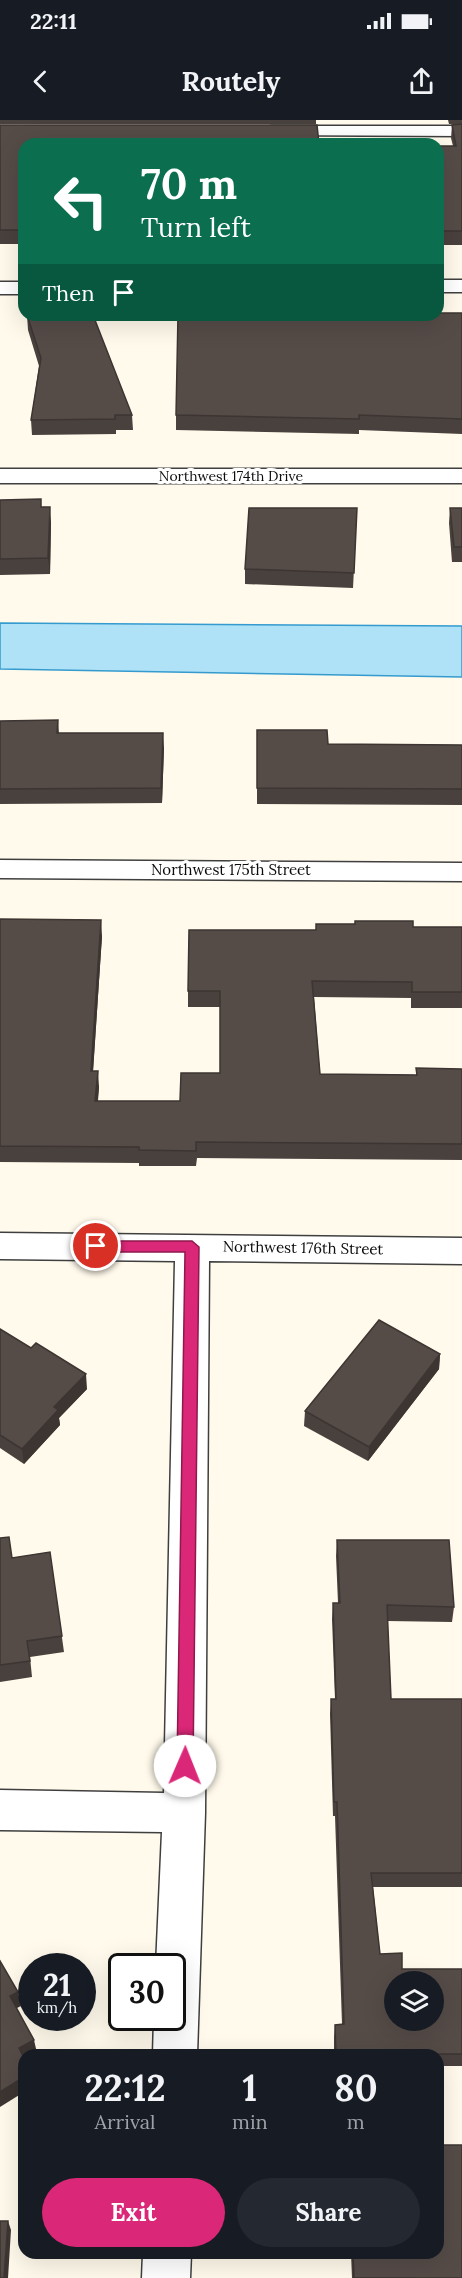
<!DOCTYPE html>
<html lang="en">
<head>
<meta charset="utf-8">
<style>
	:root { --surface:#171b24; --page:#242831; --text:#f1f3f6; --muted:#9ea1a6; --accent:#db2777 }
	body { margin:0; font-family:Lora,serif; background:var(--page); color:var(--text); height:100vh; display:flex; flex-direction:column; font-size:22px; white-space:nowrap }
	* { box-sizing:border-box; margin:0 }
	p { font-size:20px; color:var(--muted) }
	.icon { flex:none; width:33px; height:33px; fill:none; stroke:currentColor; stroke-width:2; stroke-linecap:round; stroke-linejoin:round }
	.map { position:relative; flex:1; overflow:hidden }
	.panel { position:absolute; left:18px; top:1929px; width:426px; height:210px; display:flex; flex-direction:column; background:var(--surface); border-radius:18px; box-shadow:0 6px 24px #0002 }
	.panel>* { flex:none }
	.guide { position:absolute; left:18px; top:18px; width:426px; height:183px; border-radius:18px; box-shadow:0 6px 24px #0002; background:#0b6e4f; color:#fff; overflow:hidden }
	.tools { position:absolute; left:384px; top:1851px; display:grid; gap:12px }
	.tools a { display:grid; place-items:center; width:60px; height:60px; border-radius:50%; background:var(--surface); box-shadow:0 6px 24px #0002; font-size:30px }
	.speed { position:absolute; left:18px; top:1833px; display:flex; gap:12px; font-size:30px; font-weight:700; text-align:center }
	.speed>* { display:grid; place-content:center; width:78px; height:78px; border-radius:50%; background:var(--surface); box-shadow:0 6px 24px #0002; line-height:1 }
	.speed small { font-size:15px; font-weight:400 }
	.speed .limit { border:3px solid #111; border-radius:9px; background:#fff; color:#111 }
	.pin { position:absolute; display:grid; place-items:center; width:51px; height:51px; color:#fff; margin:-26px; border:3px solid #fff; border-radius:50%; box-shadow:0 2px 6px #0007 }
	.me { position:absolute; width:66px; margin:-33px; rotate:1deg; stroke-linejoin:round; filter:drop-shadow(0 0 4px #0008) }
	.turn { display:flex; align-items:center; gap:21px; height:126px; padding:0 24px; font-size:27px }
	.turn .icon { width:78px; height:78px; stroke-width:2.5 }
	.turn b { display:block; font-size:42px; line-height:51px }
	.then { display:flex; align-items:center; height:57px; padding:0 24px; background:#0003; gap:12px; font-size:22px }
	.eta { display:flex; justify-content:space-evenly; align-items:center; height:102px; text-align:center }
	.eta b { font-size:36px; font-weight:800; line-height:42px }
	.cta { display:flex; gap:12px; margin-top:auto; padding:12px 24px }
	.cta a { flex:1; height:69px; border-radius:36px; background:var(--accent); color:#fff; font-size:24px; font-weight:800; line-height:69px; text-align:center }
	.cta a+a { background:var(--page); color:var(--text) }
	.status { display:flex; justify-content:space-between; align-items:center; height:42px; padding:0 30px; background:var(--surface); direction:ltr }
	.status svg { height:16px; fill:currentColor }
	header { display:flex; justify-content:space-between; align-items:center; height:78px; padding:0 24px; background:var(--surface); font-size:27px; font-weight:800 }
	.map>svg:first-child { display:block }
</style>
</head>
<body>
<div class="status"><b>22:11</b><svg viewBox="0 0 49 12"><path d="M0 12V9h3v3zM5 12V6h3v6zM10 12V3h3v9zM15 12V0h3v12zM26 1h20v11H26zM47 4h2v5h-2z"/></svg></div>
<header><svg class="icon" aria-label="back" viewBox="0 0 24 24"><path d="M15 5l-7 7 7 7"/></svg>Routely<svg class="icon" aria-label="share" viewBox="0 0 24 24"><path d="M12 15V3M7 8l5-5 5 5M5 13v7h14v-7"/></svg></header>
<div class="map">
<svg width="462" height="2158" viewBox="0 0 462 2158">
	<rect width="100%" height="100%" fill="#fffaeb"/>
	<polygon fill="#afe1f7" stroke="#359bcf" stroke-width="1.5" points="0,503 462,506 462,557 0,549"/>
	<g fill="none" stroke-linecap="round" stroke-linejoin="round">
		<defs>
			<g id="minor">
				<polygon points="272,6 462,6 462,16 266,15 263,11 266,7"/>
				<rect x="438" y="160" width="24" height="12"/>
				<rect x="0" y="162" width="24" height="12"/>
				<rect x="0" y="349" width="462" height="14"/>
				<polygon points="0,740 462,743 462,761 0,758"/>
				<polygon points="0,1113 462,1118 462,1144 209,1141 205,1693 197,1935 153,1935 154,1898 172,1898 172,1846 156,1846 162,1712 0,1710 0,1670 164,1673 175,1141 0,1139"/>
				<polygon points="143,2133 191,2133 190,2158 142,2158"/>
			</g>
		</defs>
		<use href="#minor" stroke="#3f3f3f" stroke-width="3"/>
		<use href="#minor" fill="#fff" fill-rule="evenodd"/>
	</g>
	<g fill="#49413e">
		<rect x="0" y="0" width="316" height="4"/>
		<polygon points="448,0 462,0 462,4 449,4"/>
		<polygon points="462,4 462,125 438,125 438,26 453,26 451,18 452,5"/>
		<polygon points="0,5 24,24 24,124 0,124"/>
		<polygon points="462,193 462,314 359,310 359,314 176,310 176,295"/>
		<polygon points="27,195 132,295 133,310 116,310 116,314 32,315 31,300 39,246 28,210"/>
		<polygon points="0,380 42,387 51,402 50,454 0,455"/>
		<polygon points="357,388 353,468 245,464 245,449"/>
		<polygon points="450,388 462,388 462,442 452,442 449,403"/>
		<polygon points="58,600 59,613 164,628 162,683 0,684 0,601"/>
		<polygon points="257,610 328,624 462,625 462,685 257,684"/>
		<polygon points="0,799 102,816 93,951 99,967 98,981 180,981 220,953 220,887 188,887 188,871 316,810 413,807 462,807 462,888 411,888 411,878 314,877 320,954 416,955 416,948 462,949 462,1040 197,1038 196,1046 139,1046 139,1043 0,1042"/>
		<polygon points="0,1209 87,1269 59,1298 60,1305 24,1344 0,1328"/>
		<polygon points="440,1234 439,1249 368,1341 304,1306 305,1291"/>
		<polygon points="0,1418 12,1438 50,1432 64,1532 30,1537 32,1557 0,1562"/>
		<polygon points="337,1420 454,1487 452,1502 387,1501 391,1579 462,1579 462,1767 373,1767 380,1834 402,1849 462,1849 462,1946 438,1946 438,1935 334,1935 334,1917 335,1905 342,1904 335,1696 333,1696 330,1594 331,1579 335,1579 332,1499 333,1483 338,1483 336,1436"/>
		<polygon points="351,2133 438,2133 462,2158 352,2158"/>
	</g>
	<g fill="#3c3532">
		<polygon points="50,387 51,402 50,454 48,438"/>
		<polygon points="163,613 164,628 162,683 161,668"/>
		<polygon points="101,800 102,816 92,967 91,951"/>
		<polygon points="98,951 99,967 96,996 95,981"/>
		<polygon points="440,1234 439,1249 368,1341 369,1327"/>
		<polygon points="86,1254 87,1269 59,1298 60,1305 24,1344 22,1329 54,1287"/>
		<polygon points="18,1872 21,1886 13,1890 10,1876"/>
		<polygon points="34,1920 37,1933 34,1935 24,1935 24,1940 19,1928"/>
		<polygon points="24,1957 24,1972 0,1987 0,1972"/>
		<polygon points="8,2101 11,2110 8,2158 4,2158"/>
	</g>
	<g fill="#554c48" stroke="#3c3532" stroke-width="1.5" fill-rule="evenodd">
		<polygon points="462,4 462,111 438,111 438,26 456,26 452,5"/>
		<polygon points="0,5 317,5 319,24 24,24 24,110 0,110"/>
		<polygon points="438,193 462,193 462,299 359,295 359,299 176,295 178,195 438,195"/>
		<polygon points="27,195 93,195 132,295 115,295 115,299 31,300 41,238"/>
		<polygon points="41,379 41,387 50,387 48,438 0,439 0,380"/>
		<polygon points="249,388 357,388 354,453 245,449"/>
		<polygon points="450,388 462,388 462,427 454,427"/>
		<polygon points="58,600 57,613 163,613 161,668 0,669 0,601"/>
		<polygon points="257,610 327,610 328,624 462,625 462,669 257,668"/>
		<polygon points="0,799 101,800 91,951 98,951 95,981 180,981 181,953 220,953 220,871 188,871 189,810 316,810 316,804 355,804 355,801 413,801 413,807 462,807 462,872 412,872 412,862 312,861 320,954 417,955 416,948 462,949 462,1024 196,1022 196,1031 139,1030 139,1027 0,1026"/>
		<polygon points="379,1200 440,1234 369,1327 305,1291"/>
		<polygon points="0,1209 31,1228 36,1223 86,1254 54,1287 58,1290 22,1329 0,1315"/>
		<polygon points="9,1417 12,1438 50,1432 62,1516 27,1521 30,1541 0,1545 0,1418"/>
		<path d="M337,1420H449L454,1487L387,1485L391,1579H462V1753H371L380,1834L402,1833V1849H462V1934H398V1935H336L335,1905L344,1904L337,1682H334L331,1579H336L333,1483H340ZM394,1862H434V1900H394Z"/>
		<polygon points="0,1841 18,1872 10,1876 34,1920 19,1928 24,1938 24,1957 0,1972"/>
		<polygon points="438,2025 462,2025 462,2158 354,2158 353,2133 438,2133"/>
		<polygon points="0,2101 8,2101 4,2158 0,2158"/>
	</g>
	<polygon fill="#db2777" stroke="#8e194d" stroke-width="1.5" points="96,1121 192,1121 199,1127 193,1646 191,1652 185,1654 179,1652 177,1646 185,1132 96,1132 89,1126"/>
	<g text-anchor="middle" stroke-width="6" stroke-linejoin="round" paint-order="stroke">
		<g font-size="14" fill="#0c0c0c" stroke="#fff">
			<text x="231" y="361">Northwest 174th Drive</text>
		</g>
		<g font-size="15" fill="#0c0c0c" stroke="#fff">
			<text x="231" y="755">Northwest 175th Street</text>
			<text transform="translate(303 1128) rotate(1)" y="5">Northwest 176th Street</text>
		</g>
	</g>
</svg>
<div class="tools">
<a><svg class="icon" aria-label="layers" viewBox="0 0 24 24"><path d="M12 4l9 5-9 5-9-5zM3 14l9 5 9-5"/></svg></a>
</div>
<div class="speed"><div>21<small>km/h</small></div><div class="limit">30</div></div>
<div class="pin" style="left:96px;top:1126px;background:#d93025"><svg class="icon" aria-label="arrive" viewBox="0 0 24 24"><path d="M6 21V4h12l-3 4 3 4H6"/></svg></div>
<svg class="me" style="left:185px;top:1646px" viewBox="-20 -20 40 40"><circle r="19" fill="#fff"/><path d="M0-13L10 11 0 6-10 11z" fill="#db2777"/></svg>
<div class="guide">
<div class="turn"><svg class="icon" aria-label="left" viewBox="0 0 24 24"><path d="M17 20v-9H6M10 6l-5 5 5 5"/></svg><div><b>70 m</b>Turn left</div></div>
<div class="then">Then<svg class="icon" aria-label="arrive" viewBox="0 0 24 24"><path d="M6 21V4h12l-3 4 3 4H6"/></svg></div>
</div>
<section class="panel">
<div class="eta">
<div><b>22:12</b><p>Arrival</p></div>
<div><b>1</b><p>min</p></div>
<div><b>80</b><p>m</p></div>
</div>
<div class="cta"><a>Exit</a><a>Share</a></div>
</section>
</div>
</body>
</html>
